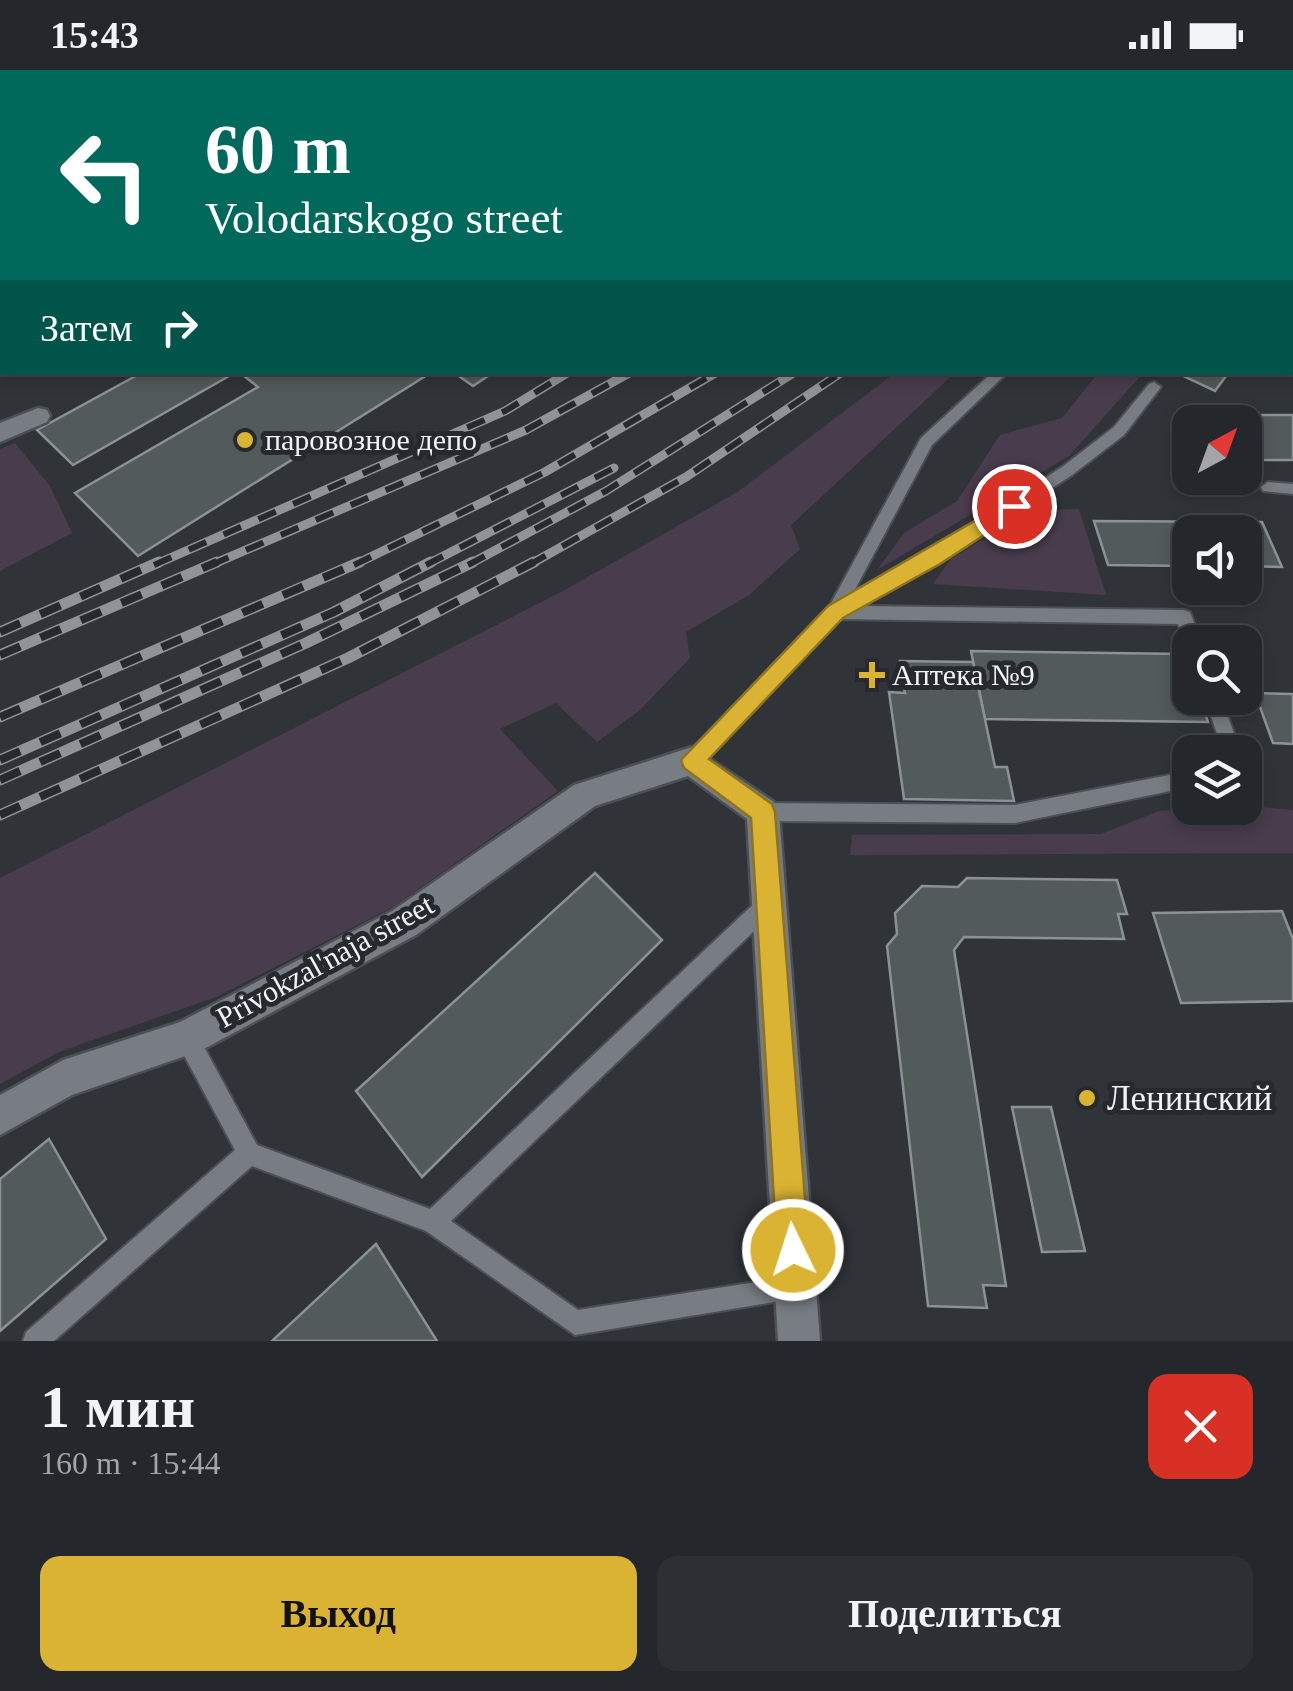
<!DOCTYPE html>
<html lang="ru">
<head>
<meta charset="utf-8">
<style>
	:root { --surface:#24272b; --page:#2c2f33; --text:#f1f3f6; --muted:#a3a5a9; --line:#414447; --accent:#dab333 }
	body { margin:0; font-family:"Times New Roman",serif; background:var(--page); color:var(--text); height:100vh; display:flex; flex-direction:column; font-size:38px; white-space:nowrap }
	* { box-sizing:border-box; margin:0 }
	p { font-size:32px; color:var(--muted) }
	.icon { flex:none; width:55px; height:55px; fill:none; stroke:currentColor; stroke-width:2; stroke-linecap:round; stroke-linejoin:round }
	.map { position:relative; height:1271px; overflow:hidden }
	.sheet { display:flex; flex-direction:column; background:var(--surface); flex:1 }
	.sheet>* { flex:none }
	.guide { position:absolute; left:0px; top:0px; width:1295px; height:305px; box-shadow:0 5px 15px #0003,0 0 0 2px var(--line); background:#00695c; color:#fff; overflow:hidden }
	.needle { width:65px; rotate:41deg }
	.tools { position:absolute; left:1172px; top:335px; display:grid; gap:20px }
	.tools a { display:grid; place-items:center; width:90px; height:90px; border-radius:20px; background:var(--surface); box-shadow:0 5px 15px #0003,0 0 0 2px var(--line); font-size:50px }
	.pin { position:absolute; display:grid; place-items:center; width:85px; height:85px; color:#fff; margin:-42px; border:5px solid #fff; border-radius:50%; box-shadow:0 2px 10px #0007 }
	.me { position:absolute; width:110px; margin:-55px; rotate:356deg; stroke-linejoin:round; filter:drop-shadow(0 0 8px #0008) }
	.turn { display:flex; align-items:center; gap:35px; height:210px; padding:0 40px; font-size:45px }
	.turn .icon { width:130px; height:130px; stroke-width:2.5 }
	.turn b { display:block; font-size:70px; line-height:85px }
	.then { display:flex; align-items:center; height:95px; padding:0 40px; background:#0003; gap:20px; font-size:38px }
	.round { display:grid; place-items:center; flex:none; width:105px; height:105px; border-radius:20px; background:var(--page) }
	.headline { display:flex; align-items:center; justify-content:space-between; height:170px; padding:0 40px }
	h1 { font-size:60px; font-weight:600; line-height:75px }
	.primary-button { display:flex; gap:20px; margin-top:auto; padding:20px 40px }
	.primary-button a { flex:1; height:115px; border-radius:20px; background:var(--accent); color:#111; font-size:40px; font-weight:600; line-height:115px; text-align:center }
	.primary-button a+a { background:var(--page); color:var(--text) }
	.status { display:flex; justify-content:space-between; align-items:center; height:70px; padding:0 50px; background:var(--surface); direction:ltr }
	.status svg { height:28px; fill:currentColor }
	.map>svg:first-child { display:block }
</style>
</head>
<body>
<div class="status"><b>15:43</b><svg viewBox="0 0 49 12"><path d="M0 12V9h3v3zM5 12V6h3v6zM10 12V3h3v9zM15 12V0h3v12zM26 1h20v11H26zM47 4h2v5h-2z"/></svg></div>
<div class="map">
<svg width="1293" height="1271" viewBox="0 0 1293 1271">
	<rect width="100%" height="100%" fill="#303439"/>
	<g fill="#493c4d">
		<polygon points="895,303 955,303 791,455 800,479 749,525 686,562 690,588 640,640 597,672 556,633 500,659 558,721 393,837 216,927 59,982 0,1014 0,808 565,520 739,421"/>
		<polygon points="1098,303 1143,303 1069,386 877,500 904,463 957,431 1000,365 1062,348"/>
		<polygon points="15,373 50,416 72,463 0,501 0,379"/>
		<polygon points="1079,439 1106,525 933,514 951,489 1029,440"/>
		<polygon points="1249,736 1293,740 1293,783 850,785 852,765 1101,764 1159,741"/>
	</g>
	<g fill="#525a5c" stroke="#8a9295" stroke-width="2.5">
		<polygon points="143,302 236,302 73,395 37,360"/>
		<polygon points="239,302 432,302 138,486 75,423 258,317"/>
		<polygon points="453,302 494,302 473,316"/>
		<polygon points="1175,302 1229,302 1215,321"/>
		<polygon points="1206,345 1293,345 1293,390 1245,390 1245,352 1209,352"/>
		<polygon points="1094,451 1262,452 1282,497 1245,496 1245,462 1190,462 1190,496 1108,495"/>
		<polygon points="971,581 1184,584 1190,600 1190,628 1200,628 1208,652 985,649"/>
		<polygon points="900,591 973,592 995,697 1007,697 1014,731 904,729 889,622 905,623"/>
		<polygon points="1255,623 1293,624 1293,674 1273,673"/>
		<polygon points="595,803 662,870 422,1107 356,1021"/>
		<polygon points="967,808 1117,810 1127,844 1118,844 1124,869 964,867 954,880 1006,1216 983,1215 987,1238 928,1236 887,876 897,864 895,843 922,816 958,817"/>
		<polygon points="1282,841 1293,869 1293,931 1181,933 1153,843"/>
		<polygon points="1012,1037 1051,1037 1085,1181 1042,1182"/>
		<polygon points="49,1069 106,1169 0,1261 0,1109"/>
		<polygon points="376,1174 437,1271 272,1271"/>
	</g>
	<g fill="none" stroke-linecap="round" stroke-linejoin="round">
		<defs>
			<g id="lane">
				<rect x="1292" y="179" width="1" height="8"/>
				<polygon points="993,302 1008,302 932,375 852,525 927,484 1062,397 1114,357 1149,314 1154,312 1161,317 1124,365 1072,405 939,492 860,536 1184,540 1190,542 1201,572 1190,572 1190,578 1187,577 1178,554 839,549 698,697 692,699 686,697 683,691 686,685 829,537 921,368"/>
				<polygon points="1268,412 1293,414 1293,424 1263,421 1261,417"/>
				<polygon points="1205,628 1221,628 1241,682 1223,682"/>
				<polygon points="1190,701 1190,717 1015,753 763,751 756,748 754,742 756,736 763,733 1015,735"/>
				<polygon points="767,825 774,828 777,835 774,842 451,1151 578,1240 795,1206 804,1209 807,1218 804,1227 575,1265 426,1161 252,1096 54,1271 23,1271 26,1262 235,1080 179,976 176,968 179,960 187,957 195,960 257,1075 430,1139 760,828"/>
			</g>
			<g id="street">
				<polygon points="38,338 47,340 50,346 47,352 0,372 0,353"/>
				<polygon points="692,677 774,732 779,742 820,1271 778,1271 747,749 688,706 595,736 416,865 200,981 72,1025 0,1065 0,1025 63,990 180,952 392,841 574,715"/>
			</g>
		</defs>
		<use href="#lane" stroke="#4c4f54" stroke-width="4"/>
		<use href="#street" stroke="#4c4f54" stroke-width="5"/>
		<use href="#lane" fill="#787d83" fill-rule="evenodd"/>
		<use href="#street" fill="#787d83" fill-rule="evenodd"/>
		<defs>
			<g id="rail-far2">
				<polyline points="46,2 50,0"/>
				<polyline points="68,2 73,0"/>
				<polyline points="185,2 191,0"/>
				<polyline points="210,2 217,0"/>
				<polyline points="267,2 274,0"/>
				<polyline points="296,2 302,0"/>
				<polyline points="327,2 334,0"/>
				<polyline points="441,2 448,0"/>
				<polyline points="699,2 705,0"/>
			</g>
			<g id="rail-far1">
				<polyline points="154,495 505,341 569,302"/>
				<polyline points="211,495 526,360 631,302"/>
				<polyline points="354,495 545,402 717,302"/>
				<polyline points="426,495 614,398"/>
				<polyline points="468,495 606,421 795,302"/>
				<polyline points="529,495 686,407 842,302"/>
			</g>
			<g id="rail">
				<polyline points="0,562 159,492"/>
				<polyline points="0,585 217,492"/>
				<polyline points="0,647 360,492"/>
				<polyline points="0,690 334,542 431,492"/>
				<polyline points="0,710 306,573 473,492"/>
				<polyline points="0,745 348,588 534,492"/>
			</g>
		</defs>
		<use href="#rail-far2" stroke="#909397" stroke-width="8"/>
		<use href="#rail-far1" stroke="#909397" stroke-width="9"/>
		<use href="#rail" stroke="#909397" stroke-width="11"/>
		<use href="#rail-far2" stroke="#262a2e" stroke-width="5" stroke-dasharray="15" stroke-linecap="butt"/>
		<use href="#rail-far1" stroke="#262a2e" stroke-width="6" stroke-dasharray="19" stroke-linecap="butt"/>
		<use href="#rail" stroke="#262a2e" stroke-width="8" stroke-dasharray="22" stroke-linecap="butt"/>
	</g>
	<polygon fill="#dab333" stroke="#8e7421" stroke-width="2.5" points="1014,428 1021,430 1021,441 940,494 843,548 709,689 772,734 775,742 809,1180 804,1191 793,1196 782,1191 777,1180 751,748 684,698 681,690 828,536"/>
	<g fill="#dab333" stroke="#262a2e" stroke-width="4">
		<circle cx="245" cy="370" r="10"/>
		<path d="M867 590h10v10h10v10h-10v10h-10v-10h-10v-10h10z"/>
		<circle cx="1087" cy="1028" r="10"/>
	</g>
	<g text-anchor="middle" stroke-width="10" stroke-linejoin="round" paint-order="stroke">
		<g font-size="30" fill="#f1f3f7" stroke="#262a2e" text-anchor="start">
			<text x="265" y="380">паровозное депо</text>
			<text x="892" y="615">Аптека №9</text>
		</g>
		<g font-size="30" fill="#f1f3f7" stroke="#262a2e">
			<text transform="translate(325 891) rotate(-29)" y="10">Privokzal'naja street</text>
		</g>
		<g font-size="35" fill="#f1f3f7" stroke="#262a2e" text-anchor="start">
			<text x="1107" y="1040">Ленинский</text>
		</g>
	</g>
</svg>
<div class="tools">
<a><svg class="needle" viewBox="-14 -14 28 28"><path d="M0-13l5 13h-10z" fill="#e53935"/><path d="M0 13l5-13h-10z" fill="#a3a5a9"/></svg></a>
<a><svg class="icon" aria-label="sound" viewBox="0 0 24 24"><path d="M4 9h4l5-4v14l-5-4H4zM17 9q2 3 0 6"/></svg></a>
<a><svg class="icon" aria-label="search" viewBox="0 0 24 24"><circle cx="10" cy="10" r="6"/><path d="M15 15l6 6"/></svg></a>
<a><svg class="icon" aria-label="layers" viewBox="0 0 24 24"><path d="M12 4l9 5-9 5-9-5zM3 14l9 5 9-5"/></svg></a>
</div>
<div class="pin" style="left:1014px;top:436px;background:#d93025"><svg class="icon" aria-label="arrive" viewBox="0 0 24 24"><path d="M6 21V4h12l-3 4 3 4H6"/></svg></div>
<svg class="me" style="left:793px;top:1180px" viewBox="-20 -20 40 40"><circle r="17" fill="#dab333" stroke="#fff" stroke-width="3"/><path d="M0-11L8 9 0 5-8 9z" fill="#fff"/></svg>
<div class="guide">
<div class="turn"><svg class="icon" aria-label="left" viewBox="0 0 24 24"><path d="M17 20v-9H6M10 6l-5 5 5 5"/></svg><div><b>60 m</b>Volodarskogo street</div></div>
<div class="then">Затем<svg class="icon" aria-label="right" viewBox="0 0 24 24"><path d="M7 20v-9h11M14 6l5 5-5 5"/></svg></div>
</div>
</div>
<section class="sheet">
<div class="headline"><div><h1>1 мин</h1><p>160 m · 15:44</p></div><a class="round" style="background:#d93025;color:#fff"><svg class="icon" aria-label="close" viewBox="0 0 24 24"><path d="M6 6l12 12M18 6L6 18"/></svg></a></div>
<div class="primary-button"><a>Выход</a><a>Поделиться</a></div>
</section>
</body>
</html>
